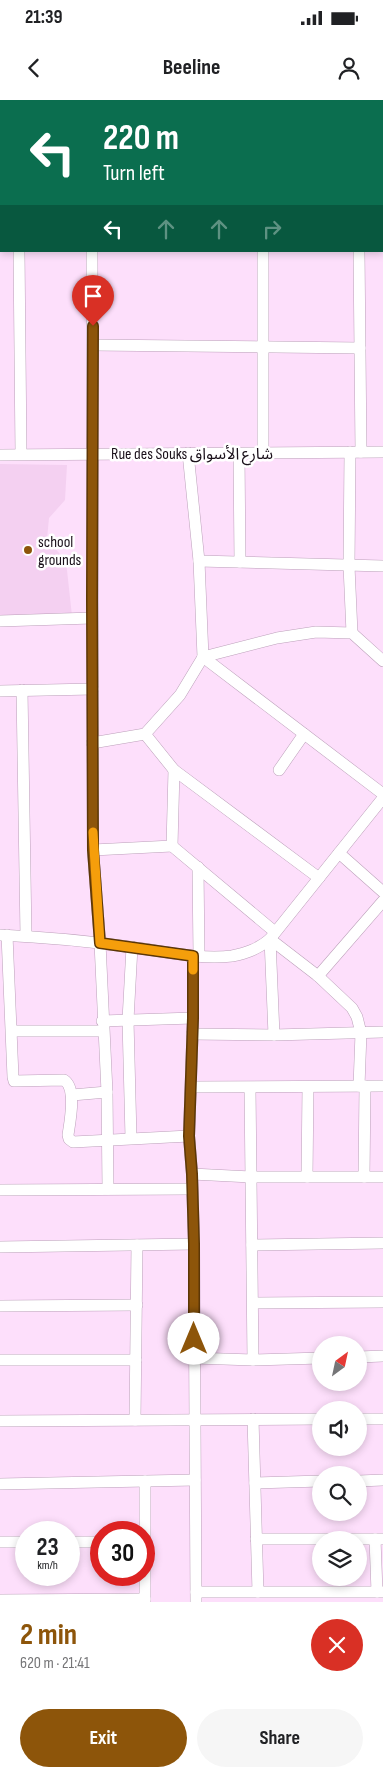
<!DOCTYPE html>
<html lang="en">
<head>
<meta charset="utf-8">
<style>
	:root { --surface:#fff; --page:#f6f6f6; --text:#202124; --muted:#757577; --accent:#8d550a }
	body { margin:0; font-family:"Sofia Sans Condensed","Noto Sans Arabic",sans-serif; background:var(--page); color:var(--text); height:100vh; display:flex; flex-direction:column; font-size:19px; white-space:nowrap }
	* { box-sizing:border-box; margin:0 }
	p { font-size:16px; color:var(--muted) }
	.icon { flex:none; width:28px; height:28px; fill:none; stroke:currentColor; stroke-width:2; stroke-linecap:round; stroke-linejoin:round }
	.map { position:relative; height:1502px; overflow:hidden }
	.details { display:flex; flex-direction:column; background:var(--surface); flex:1 }
	.details>* { flex:none }
	.banner { position:absolute; left:0px; top:0px; width:384px; height:152px; box-shadow:0 2px 8px #0003; background:#0b6e4f; color:#fff; overflow:hidden }
	.needle { width:32px; rotate:33deg }
	.controls { position:absolute; left:312px; top:1236px; display:grid; gap:10px }
	.controls a { display:grid; place-items:center; width:55px; height:55px; border-radius:50%; background:var(--surface); box-shadow:0 2px 8px #0003; font-size:25px }
	.speed { position:absolute; left:15px; top:1421px; display:flex; gap:10px; font-size:25px; font-weight:700; text-align:center }
	.speed>* { display:grid; place-content:center; width:65px; height:65px; border-radius:50%; background:var(--surface); box-shadow:0 2px 8px #0003; line-height:1 }
	.speed small { font-size:12px; font-weight:400 }
	.speed .limit { border:8px solid #d22; background:#fff; color:#111 }
	.pin { position:absolute; display:grid; place-items:center; width:42px; height:42px; color:#fff; margin:-51px -21px; border-radius:50% 50% 50% 0; rotate:-45deg; box-shadow:0 0 5px #0007 }
	.pin .icon { rotate:45deg }
	.me { position:absolute; width:55px; margin:-28px; rotate:0deg; stroke-linejoin:round; filter:drop-shadow(0 0 4px #0008) }
	.turn { display:flex; align-items:center; gap:18px; height:105px; padding:0 20px; font-size:22px }
	.turn .icon { width:65px; height:65px; stroke-width:2.5 }
	.turn b { display:block; font-size:35px; line-height:42px }
	.lanes { display:flex; align-items:center; height:48px; padding:0 20px; background:#0003; justify-content:center; gap:25px; direction:ltr }
	.lanes .off { opacity:.35 }
	.round { display:grid; place-items:center; flex:none; width:52px; height:52px; border-radius:26px; background:var(--page) }
	.overview { display:flex; align-items:center; justify-content:space-between; height:85px; padding:0 20px }
	h1 { font-size:30px; font-weight:700; line-height:38px; color:var(--accent) }
	.primary-button { display:flex; gap:10px; margin-top:auto; padding:10px 20px }
	.primary-button a { flex:1; height:58px; border-radius:30px; background:var(--accent); color:#fff; font-size:20px; font-weight:700; line-height:58px; text-align:center }
	.primary-button a+a { background:var(--page); color:var(--text) }
	.status { display:flex; justify-content:space-between; align-items:center; height:35px; padding:0 25px; background:var(--surface); direction:ltr }
	.status svg { height:14px; fill:currentColor }
	header { display:flex; justify-content:space-between; align-items:center; height:65px; padding:0 20px; background:var(--surface); font-size:22px; font-weight:700 }
	.map>svg:first-child { display:block }
</style>
</head>
<body>
<div class="status"><b>21:39</b><svg viewBox="0 0 49 12"><path d="M0 12V9h3v3zM5 12V6h3v6zM10 12V3h3v9zM15 12V0h3v12zM26 1h20v11H26zM47 4h2v5h-2z"/></svg></div>
<header><svg class="icon" aria-label="back" viewBox="0 0 24 24"><path d="M15 5l-7 7 7 7"/></svg>Beeline<svg class="icon" aria-label="person" viewBox="0 0 24 24"><circle cx="12" cy="8" r="4"/><path d="M4 21q1-7 8-7t8 7"/></svg></header>
<div class="map">
<svg width="383" height="1502" viewBox="0 0 383 1502">
	<rect width="100%" height="100%" fill="#fddffb"/>
	<polygon fill="#f4d0f1" points="0,364 67,365 65,400 49,418 47,439 66,461 72,516 0,517"/>
	<g fill="none" stroke-linecap="round" stroke-linejoin="round">
		<defs>
			<g id="minor">
				<polyline points="1,0 1,109"/>
				<polyline points="74,0 74,1"/>
				<polyline points="262,0 262,1"/>
				<polyline points="358,0 358,1"/>
				<polyline points="382,106 383,106"/>
				<polyline points="19,151 21,354"/>
				<polyline points="92,151 93,750 100,843 107,992 108,1089"/>
				<polyline points="359,151 361,352"/>
				<polyline points="93,245 360,248"/>
				<polyline points="350,352 349,466 352,533"/>
				<polyline points="239,353 240,462"/>
				<polyline points="263,353 263,151"/>
				<polyline points="0,355 383,352"/>
				<polyline points="199,461 383,466"/>
				<polyline points="0,521 92,518"/>
				<polyline points="203,557 383,694"/>
				<polyline points="203,557 277,538 316,532 352,533 383,561"/>
				<polyline points="22,590 26,836"/>
				<polyline points="0,591 93,589"/>
				<polyline points="145,634 174,670 319,778"/>
				<polyline points="92,643 145,634 180,595 203,557 199,461 188,353"/>
				<polyline points="279,670 304,634"/>
				<polyline points="172,746 275,832"/>
				<polyline points="93,750 172,746 174,670"/>
				<polyline points="339,753 383,792"/>
				<polyline points="198,767 199,856"/>
				<path d="M0,835C43,837 87,841 130,847C163,851 199,860 232,856C247,853 258,849 270,839L383,698"/>
				<path d="M7,835L13,977L14,981L64,980C77,988 70,1021 68,1035L69,1039L73,1042L189,1036"/>
				<polyline points="270,839 318,876 352,908 357,917 361,933 359,986"/>
				<polyline points="270,839 274,935"/>
				<polyline points="193,856 193,918 189,1036 192,1074 194,1144 196,1502"/>
				<polyline points="318,876 383,801"/>
				<polyline points="102,921 193,918"/>
				<polyline points="12,931 103,931"/>
				<polyline points="192,934 274,935 383,932"/>
				<polyline points="191,987 383,986"/>
				<polyline points="250,988 253,1260"/>
				<polyline points="72,995 107,992"/>
				<polyline points="131,1038 128,920 132,847"/>
				<polyline points="192,1074 251,1077 383,1077"/>
				<polyline points="307,1077 308,987"/>
				<polyline points="364,1077 365,986"/>
				<polyline points="0,1090 192,1089"/>
				<polyline points="252,1145 383,1143"/>
				<polyline points="0,1147 194,1144"/>
				<polyline points="253,1203 383,1202"/>
				<polyline points="0,1206 137,1205"/>
				<polyline points="359,1257 383,1256"/>
				<polyline points="194,1258 253,1260 321,1258"/>
				<polyline points="0,1260 136,1260"/>
				<polyline points="253,1319 258,1492"/>
				<polyline points="359,1319 383,1319"/>
				<polyline points="135,1320 137,1145"/>
				<polyline points="0,1321 321,1319"/>
				<polyline points="145,1381 145,1502"/>
				<polyline points="359,1381 383,1380"/>
				<polyline points="255,1383 321,1381"/>
				<polyline points="0,1384 195,1380"/>
				<polyline points="256,1439 383,1439"/>
				<polyline points="375,1439 377,1492"/>
				<polyline points="0,1442 26,1442"/>
				<polyline points="69,1442 101,1442"/>
				<polyline points="196,1492 383,1492"/>
				<polyline points="0,1500 145,1499"/>
			</g>
		</defs>
		<use href="#minor" stroke="#bca0ba" stroke-width="12"/>
		<use href="#minor" stroke="#fff" stroke-width="11"/>
	</g>
	<g fill="none" stroke-linecap="round" stroke-linejoin="round">
		<defs>
			<polyline id="route" points="93,226 92,500 93,750 100,843 193,856 193,918 189,1036 192,1074 194,1144 194,1239"/>
		</defs>
		<use href="#route" stroke="#5c3706" stroke-width="12"/>
		<use href="#route" stroke="#8d550a" stroke-width="9"/>
		<polyline stroke="#f59e0b" stroke-width="9" points="93,732 100,843 193,856 193,870"/>
	</g>
	<circle fill="#8d550a" stroke="#fff" stroke-width="2" cx="28" cy="450" r="5"/>
	<g text-anchor="middle" stroke-width="5" stroke-linejoin="round" paint-order="stroke">
		<g font-size="16" fill="#1a101a" stroke="#fff">
			<text x="192" y="359">Rue des Souks شارع الأسواق</text>
		</g>
		<g font-size="16" fill="#1a101a" stroke="#fff" text-anchor="start">
			<text x="38" y="447">school<tspan x="38" dy="18">grounds</tspan></text>
		</g>
	</g>
</svg>
<div class="controls">
<a><svg class="needle" viewBox="-14 -14 28 28"><path d="M0-13l5 13h-10z" fill="#e53935"/><path d="M0 13l5-13h-10z" fill="#757577"/></svg></a>
<a><svg class="icon" aria-label="sound" viewBox="0 0 24 24"><path d="M4 9h4l5-4v14l-5-4H4zM17 9q2 3 0 6"/></svg></a>
<a><svg class="icon" aria-label="search" viewBox="0 0 24 24"><circle cx="10" cy="10" r="6"/><path d="M15 15l6 6"/></svg></a>
<a><svg class="icon" aria-label="layers" viewBox="0 0 24 24"><path d="M12 4l9 5-9 5-9-5zM3 14l9 5 9-5"/></svg></a>
</div>
<div class="speed"><div>23<small>km/h</small></div><div class="limit">30</div></div>
<div class="pin" style="left:93px;top:226px;background:#d93025"><svg class="icon" aria-label="arrive" viewBox="0 0 24 24"><path d="M6 21V4h12l-3 4 3 4H6"/></svg></div>
<svg class="me" style="left:194px;top:1239px" viewBox="-20 -20 40 40"><circle r="19" fill="#fff"/><path d="M0-13L10 11 0 6-10 11z" fill="#8d550a"/></svg>
<div class="banner">
<div class="turn"><svg class="icon" aria-label="left" viewBox="0 0 24 24"><path d="M17 20v-9H6M10 6l-5 5 5 5"/></svg><div><b>220 m</b>Turn left</div></div>
<div class="lanes"><svg class="icon" aria-label="left" viewBox="0 0 24 24"><path d="M17 20v-9H6M10 6l-5 5 5 5"/></svg><svg class="icon off" aria-label="ahead" viewBox="0 0 24 24"><path d="M12 20V5M6 11l6-6 6 6"/></svg><svg class="icon off" aria-label="ahead" viewBox="0 0 24 24"><path d="M12 20V5M6 11l6-6 6 6"/></svg><svg class="icon off" aria-label="right" viewBox="0 0 24 24"><path d="M7 20v-9h11M14 6l5 5-5 5"/></svg></div>
</div>
</div>
<section class="details">
<div class="overview"><div><h1>2 min</h1><p>620 m · 21:41</p></div><a class="round" style="background:#d93025;color:#fff"><svg class="icon" aria-label="close" viewBox="0 0 24 24"><path d="M6 6l12 12M18 6L6 18"/></svg></a></div>
<div class="primary-button"><a>Exit</a><a>Share</a></div>
</section>
</body>
</html>
